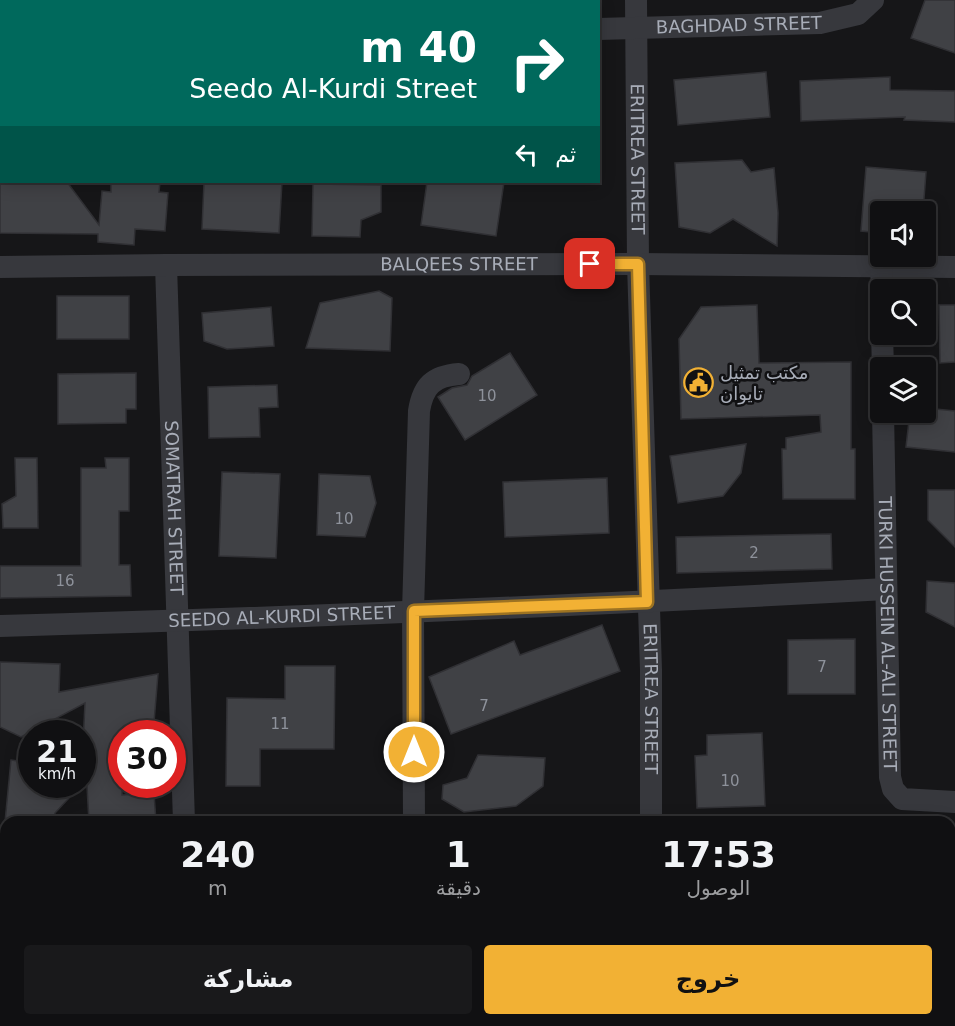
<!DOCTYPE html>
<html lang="ar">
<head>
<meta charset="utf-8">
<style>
	:root { --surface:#101012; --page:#19191b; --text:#f1f3f6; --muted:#9c9d9f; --line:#303032; --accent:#f2b134 }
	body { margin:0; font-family:"DejaVu Sans",Vazirmatn,sans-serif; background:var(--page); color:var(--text); direction:rtl; height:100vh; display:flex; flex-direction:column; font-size:22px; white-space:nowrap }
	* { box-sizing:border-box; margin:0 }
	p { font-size:20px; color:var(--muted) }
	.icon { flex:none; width:33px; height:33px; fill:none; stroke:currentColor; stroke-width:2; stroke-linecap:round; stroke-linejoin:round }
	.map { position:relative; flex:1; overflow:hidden; direction:ltr }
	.details { position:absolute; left:0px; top:816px; width:956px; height:210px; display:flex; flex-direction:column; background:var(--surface); border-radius:18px 18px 0 0; box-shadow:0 3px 15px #0003,0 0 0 2px var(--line); direction:rtl }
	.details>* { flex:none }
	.banner { position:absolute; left:0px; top:0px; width:600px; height:183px; box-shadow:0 3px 15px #0003,0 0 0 2px var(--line); direction:rtl; background:#00695c; color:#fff; overflow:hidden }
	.buttons { position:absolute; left:870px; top:201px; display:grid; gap:12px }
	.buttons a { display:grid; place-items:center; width:66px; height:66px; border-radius:6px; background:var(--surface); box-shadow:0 3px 15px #0003,0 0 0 2px var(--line); font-size:30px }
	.speed { position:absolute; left:18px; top:720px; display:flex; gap:12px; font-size:30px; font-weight:700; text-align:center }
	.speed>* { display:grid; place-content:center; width:78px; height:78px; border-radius:50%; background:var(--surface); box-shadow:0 3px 15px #0003,0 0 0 2px var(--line); line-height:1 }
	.speed small { font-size:15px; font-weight:400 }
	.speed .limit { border:9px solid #d22; background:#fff; color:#111 }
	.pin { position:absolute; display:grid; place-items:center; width:51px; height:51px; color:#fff; margin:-26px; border-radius:12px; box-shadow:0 3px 9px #0006 }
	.me { position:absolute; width:66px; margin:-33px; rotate:0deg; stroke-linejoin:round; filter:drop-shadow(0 0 4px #0008) }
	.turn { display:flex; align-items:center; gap:21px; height:126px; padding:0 24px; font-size:27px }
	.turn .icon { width:78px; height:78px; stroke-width:2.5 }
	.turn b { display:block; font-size:42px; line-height:51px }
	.then { display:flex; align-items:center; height:57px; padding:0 24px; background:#0003; gap:12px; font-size:22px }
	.eta { display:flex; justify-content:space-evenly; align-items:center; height:102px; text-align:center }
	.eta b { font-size:36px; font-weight:600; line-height:42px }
	.action { display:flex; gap:12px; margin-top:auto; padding:12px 24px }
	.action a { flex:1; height:69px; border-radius:6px; background:var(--accent); color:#111; font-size:24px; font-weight:600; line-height:69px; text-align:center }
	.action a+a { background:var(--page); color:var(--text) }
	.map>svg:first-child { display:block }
</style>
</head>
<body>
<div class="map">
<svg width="955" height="1026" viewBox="0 0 955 1026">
	<rect width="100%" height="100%" fill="#161618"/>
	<polygon fill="#222225" points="209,1020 632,1020 632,1026 210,1026"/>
	<g fill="#404145" stroke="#303034" stroke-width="1.5">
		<polygon points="925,0 955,0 955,53 911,38"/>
		<polygon points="766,72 770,117 678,125 674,80"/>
		<polygon points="890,77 890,90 955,91 955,122 904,120 905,117 801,121 800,81"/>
		<polygon points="742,160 751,172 774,168 778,213 777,246 733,219 710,233 679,227 675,163"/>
		<polygon points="866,167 926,172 923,212 880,212 880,233 861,231"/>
		<polygon points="0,182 67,182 99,225 102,191 111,192 111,182 160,182 159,192 168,193 165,231 135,229 134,245 98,242 98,234 0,233"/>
		<polygon points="204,182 282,182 279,233 202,229"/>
		<polygon points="427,182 504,182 496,236 421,225"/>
		<polygon points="313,184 381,185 381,212 361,220 360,237 312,236"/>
		<polygon points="379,291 392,298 390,351 306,348 320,303"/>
		<rect x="57" y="296" width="72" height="43"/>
		<polygon points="757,305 759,363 851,362 851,449 855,449 855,499 783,499 782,449 786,449 786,438 821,432 820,415 681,419 679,339 701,307"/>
		<polygon points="939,305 955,305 955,362 940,363"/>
		<polygon points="271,307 274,346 227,349 204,341 202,313"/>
		<polygon points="510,353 537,395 465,440 438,397 452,388 467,385 472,376"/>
		<polygon points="136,373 136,409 126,409 126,423 58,424 58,374"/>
		<polygon points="277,385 278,407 259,408 260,437 209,438 208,387"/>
		<polygon points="926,408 955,411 955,452 906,447 910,412 926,412"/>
		<polygon points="746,444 741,473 723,496 678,503 670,456"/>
		<polygon points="15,458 37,458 38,528 3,528 2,504 16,496"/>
		<polygon points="105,458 129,458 129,511 119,511 119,565 130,565 131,596 0,598 0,566 81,566 81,468 106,468"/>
		<polygon points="222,472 280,474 276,558 219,556"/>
		<polygon points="319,474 370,476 376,503 365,537 317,535"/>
		<polygon points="607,478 609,533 505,537 503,482"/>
		<polygon points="928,490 955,490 955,547 928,520"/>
		<polygon points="831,534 832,569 677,573 676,537"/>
		<polygon points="927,581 955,583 955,627 926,612"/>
		<polygon points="602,625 620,671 451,734 429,677 514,641 520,655"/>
		<polygon points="855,639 855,694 788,694 788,640"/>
		<polygon points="0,662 60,664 59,692 158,674 153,734 122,734 122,795 154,793 156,822 89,822 86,768 94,769 82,764 85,703 21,737 0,727"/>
		<polygon points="285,666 335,666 334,749 260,749 260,786 226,786 227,698 285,699"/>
		<polygon points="762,733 765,806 697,808 695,756 707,755 707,735"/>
		<polygon points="478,755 545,758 543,786 516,806 464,812 442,799 443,785 467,778"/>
		<polygon points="11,760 32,763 32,784 82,784 55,813 54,822 5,822"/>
	</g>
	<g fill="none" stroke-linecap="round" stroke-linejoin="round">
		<g stroke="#37383d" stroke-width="22">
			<path id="s1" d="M636,0L638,264L651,670V822"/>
			<path id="s2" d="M598,29L820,23L858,14L873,0"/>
			<polyline points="0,31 2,31"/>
			<path id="s3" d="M166,265L184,822"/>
			<path id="s4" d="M0,267L166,265L638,264L955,267"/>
			<polyline points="881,267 882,290"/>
			<polyline points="882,334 883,368"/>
			<path id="s5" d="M883,412L890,777L893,789L902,799L955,802"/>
			<path id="s6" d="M0,626C295,618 591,605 886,589"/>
			<path d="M414,822L413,611L419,411C423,386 433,376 459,374"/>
			<polyline points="0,970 6,970"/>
			<polyline points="192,1020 192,1026"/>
			<polyline points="652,1020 652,1026"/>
		</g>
	</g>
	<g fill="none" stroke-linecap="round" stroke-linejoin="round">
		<defs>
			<polyline id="route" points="414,752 414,611 647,602 638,264 590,264"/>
		</defs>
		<use href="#route" stroke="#9d7322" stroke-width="15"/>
		<use href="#route" stroke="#f2b134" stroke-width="10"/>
	</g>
	<defs>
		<symbol id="civic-ring" viewBox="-11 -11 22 22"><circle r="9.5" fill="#111113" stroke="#f2b134" stroke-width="1.5"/><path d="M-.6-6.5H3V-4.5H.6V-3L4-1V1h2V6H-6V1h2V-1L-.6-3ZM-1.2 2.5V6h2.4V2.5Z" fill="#f2b134"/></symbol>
	</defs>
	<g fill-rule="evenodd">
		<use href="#civic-ring" x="682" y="366" width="33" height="33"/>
	</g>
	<g text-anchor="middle" stroke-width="5" stroke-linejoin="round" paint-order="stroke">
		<g font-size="15" fill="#8e929b">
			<text x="487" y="401">10</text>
			<text x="344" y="524">10</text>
			<text x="754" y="558">2</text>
			<text x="65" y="586">16</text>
			<text x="822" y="672">7</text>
			<text x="484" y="711">7</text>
			<text x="280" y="729">11</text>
			<text x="730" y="786">10</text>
		</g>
		<g font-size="18" fill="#a8adb8" stroke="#111113">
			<text dy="6" stroke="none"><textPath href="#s2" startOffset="141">BAGHDAD STREET</textPath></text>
			<text dy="6" stroke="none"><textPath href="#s1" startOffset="159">ERITREA STREET</textPath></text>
			<text dy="6" stroke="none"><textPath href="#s4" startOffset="459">BALQEES STREET</textPath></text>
			<text dy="6" stroke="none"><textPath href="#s3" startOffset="243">SOMATRAH STREET</textPath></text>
			<text dy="6" stroke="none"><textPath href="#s6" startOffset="282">SEEDO AL-KURDI STREET</textPath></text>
			<text dy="6" stroke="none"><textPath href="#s5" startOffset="222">TURKI HUSSEIN AL-ALI STREET</textPath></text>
			<text dy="6" stroke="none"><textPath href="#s1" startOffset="699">ERITREA STREET</textPath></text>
		</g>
		<g font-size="18" fill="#a8adb8" stroke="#111113" text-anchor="start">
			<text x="720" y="379">مكتب تمثيل<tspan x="720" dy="21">تايوان</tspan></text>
		</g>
	</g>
</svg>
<div class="buttons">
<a><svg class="icon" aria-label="sound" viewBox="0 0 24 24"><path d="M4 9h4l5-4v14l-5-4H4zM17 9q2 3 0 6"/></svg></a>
<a><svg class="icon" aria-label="search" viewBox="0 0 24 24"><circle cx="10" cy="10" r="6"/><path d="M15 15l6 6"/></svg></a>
<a><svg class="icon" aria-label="layers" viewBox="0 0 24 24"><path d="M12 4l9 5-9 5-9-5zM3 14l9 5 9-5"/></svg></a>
</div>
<div class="speed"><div>21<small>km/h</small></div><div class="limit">30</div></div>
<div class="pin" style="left:590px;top:264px;background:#d93025"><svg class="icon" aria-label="arrive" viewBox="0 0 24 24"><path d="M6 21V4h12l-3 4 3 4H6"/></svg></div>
<svg class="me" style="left:414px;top:752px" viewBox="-20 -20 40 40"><circle r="17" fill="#f2b134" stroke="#fff" stroke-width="3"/><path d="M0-11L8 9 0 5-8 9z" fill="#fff"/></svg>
<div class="banner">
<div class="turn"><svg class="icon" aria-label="right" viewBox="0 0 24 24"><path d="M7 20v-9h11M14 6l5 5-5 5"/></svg><div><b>40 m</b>Seedo Al-Kurdi Street</div></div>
<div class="then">ثم<svg class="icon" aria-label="left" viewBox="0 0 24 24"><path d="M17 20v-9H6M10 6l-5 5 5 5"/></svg></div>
</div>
<section class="details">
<div class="eta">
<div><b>17:53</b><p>الوصول</p></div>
<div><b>1</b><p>دقيقة</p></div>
<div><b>240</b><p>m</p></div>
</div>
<div class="action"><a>خروج</a><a>مشاركة</a></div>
</section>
</div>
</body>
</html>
